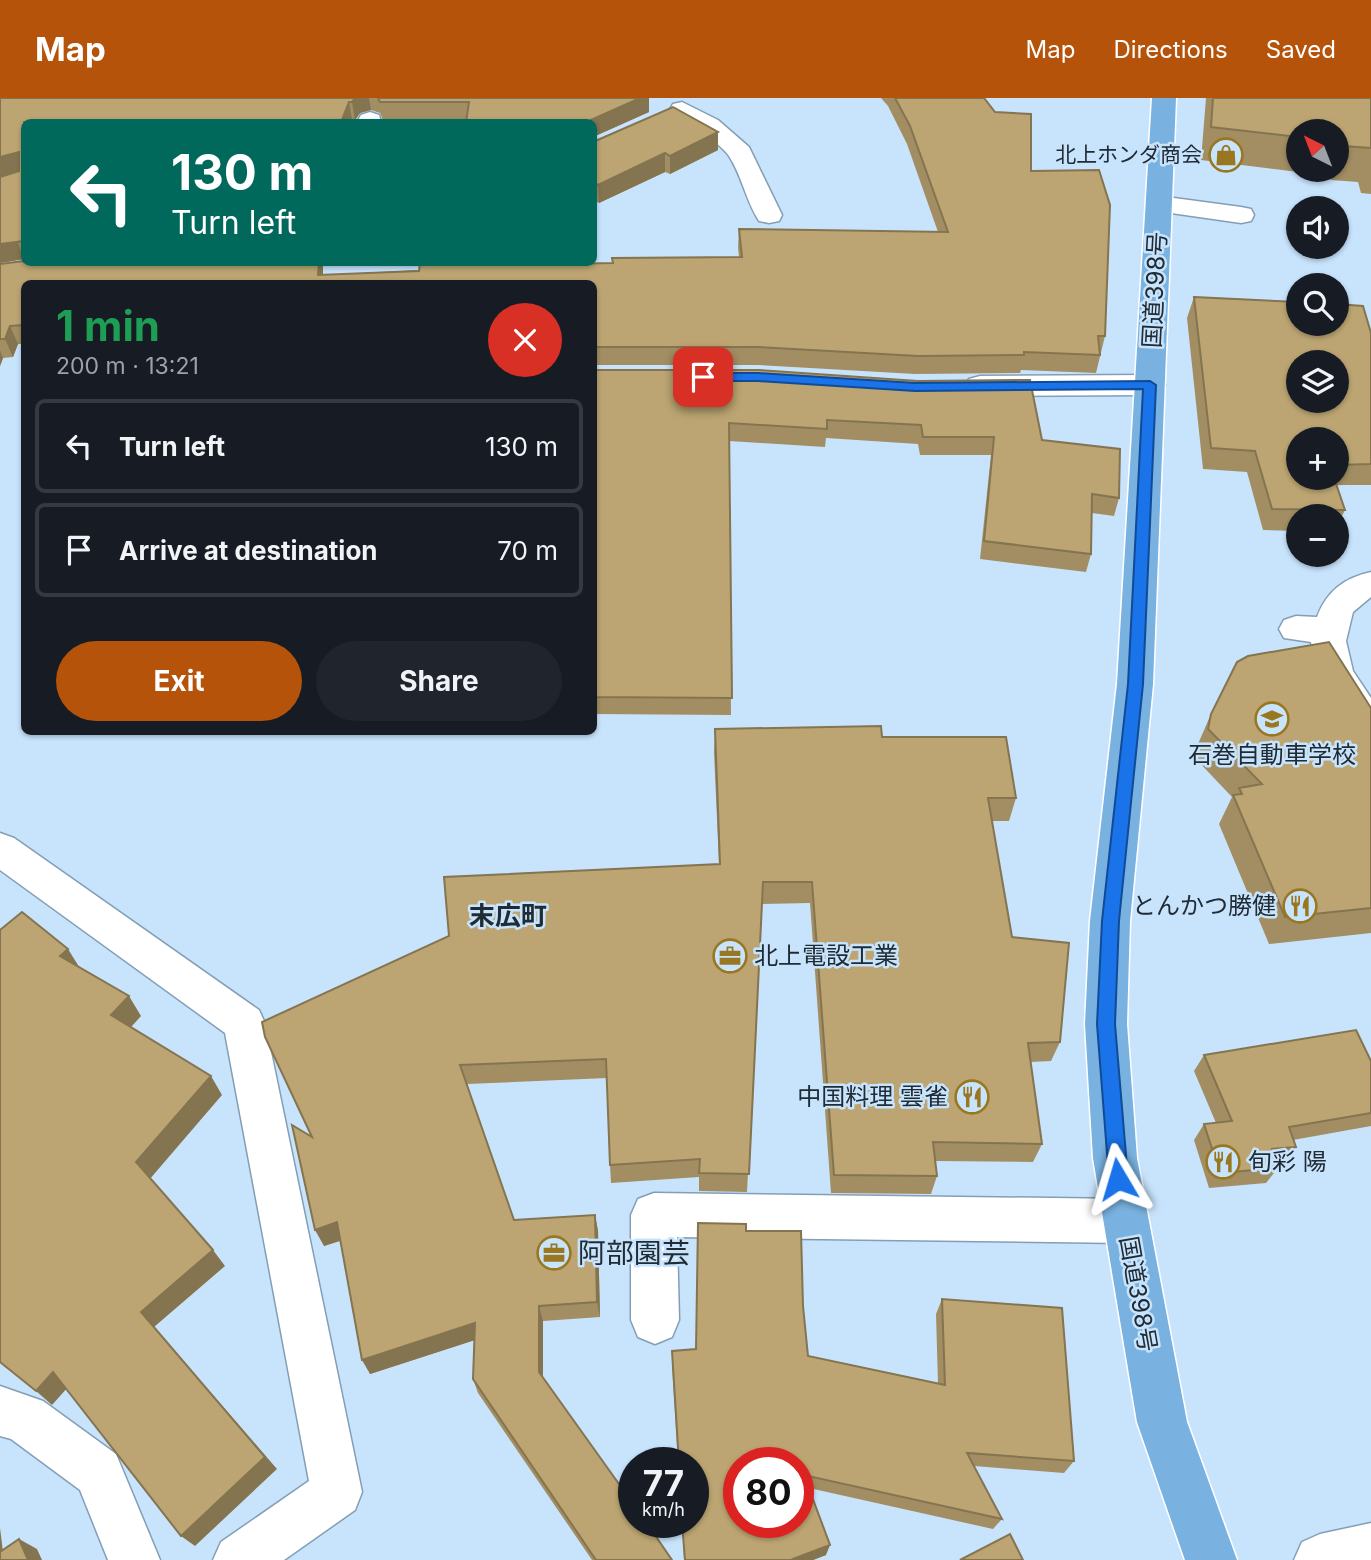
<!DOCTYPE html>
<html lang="en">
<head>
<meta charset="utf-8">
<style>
	:root { --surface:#171b24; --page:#20242c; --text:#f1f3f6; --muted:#9ea1a6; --line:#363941; --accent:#b45309 }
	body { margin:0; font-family:Inter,"Noto Sans JP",sans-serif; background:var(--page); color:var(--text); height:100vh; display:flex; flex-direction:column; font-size:26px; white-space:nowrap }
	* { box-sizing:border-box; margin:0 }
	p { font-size:23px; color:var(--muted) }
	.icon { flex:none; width:38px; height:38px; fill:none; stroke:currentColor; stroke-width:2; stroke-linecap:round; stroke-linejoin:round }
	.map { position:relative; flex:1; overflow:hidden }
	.panel { position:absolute; left:21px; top:182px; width:576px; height:455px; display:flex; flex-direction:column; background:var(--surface); border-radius:10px; box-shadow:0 2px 5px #0004 }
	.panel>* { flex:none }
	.banner { position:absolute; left:21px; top:21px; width:576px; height:147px; border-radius:10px; box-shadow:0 2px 5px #0004; background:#00695c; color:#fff; overflow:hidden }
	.needle { width:46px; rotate:318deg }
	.fabs { position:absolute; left:1286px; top:21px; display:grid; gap:14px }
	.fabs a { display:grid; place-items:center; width:63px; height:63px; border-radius:50%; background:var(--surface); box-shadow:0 2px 5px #0004; font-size:35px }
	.speed { position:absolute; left:618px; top:1349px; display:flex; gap:14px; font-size:35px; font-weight:700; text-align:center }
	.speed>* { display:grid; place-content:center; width:91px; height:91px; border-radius:50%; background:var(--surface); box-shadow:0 2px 5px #0004; line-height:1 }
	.speed small { font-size:18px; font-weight:400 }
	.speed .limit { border:10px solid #d22; background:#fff; color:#111 }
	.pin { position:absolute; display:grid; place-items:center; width:60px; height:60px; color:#fff; margin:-30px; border-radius:14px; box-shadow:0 4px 10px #0006 }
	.me { position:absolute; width:77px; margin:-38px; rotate:353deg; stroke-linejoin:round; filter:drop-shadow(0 0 5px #0008) }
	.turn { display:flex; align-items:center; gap:24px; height:147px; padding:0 35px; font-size:32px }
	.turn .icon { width:91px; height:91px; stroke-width:2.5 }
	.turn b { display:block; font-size:49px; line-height:60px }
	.round { display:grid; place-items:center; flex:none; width:74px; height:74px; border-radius:37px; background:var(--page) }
	.overview { display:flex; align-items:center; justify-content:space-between; height:119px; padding:0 35px }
	h1 { font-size:42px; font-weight:700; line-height:52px; color:#1e9e55 }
	.action { display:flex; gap:14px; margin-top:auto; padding:14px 35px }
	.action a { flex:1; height:80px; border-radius:42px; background:var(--accent); color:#fff; font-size:28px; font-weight:700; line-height:80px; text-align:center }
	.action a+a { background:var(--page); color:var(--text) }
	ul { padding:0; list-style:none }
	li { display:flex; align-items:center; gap:21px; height:94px; margin:0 14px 10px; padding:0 21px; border:4px solid var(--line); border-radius:10px }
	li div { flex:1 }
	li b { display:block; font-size:26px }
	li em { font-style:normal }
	header { display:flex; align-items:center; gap:42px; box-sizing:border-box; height:98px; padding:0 35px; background:var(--accent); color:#fff }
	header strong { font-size:33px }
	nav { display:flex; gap:38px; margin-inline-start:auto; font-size:24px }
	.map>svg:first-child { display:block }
</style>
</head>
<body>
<header>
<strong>Map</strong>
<nav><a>Map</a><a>Directions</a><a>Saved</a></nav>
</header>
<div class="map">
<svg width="1371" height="1462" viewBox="0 0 1371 1462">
	<rect width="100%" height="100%" fill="#c8e4fd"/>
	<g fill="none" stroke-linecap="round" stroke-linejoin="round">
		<defs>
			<g id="minor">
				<path d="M682,4L718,22L749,49L782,117L779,123L769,125L759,123C746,103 742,78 729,58C715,38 682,29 670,11L673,6Z"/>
				<polygon points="370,14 379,17 381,24 357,24 361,17"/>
				<polygon points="1159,98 1241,109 1251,111 1254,117 1251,123 1241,125 1150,112 1146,106 1150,100"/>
				<polygon points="1150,277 1161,280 1165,287 1161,294 1150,297 980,298 969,295 965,288 969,281 980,278"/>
				<path d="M1371,474V499L1353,514L1346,543L1353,573L1371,600V642C1343,633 1315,573 1311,544L1284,540L1279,531L1284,522L1296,518L1317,519C1327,493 1344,480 1371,474Z"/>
				<polygon points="0,735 14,740 259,912 265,925 362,1394 355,1412 284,1462 213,1462 221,1444 309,1383 225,935 0,772"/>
				<polygon points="654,1095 1125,1101 1141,1107 1148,1123 1141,1139 1125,1145 677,1139 679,1222 672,1239 655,1246 638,1239 631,1222 631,1117 638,1101"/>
				<polygon points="0,1288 43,1303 116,1356 160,1462 108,1462 80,1392 11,1341 0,1338"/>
				<polygon points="1371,1425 1371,1462 1294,1462 1302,1444 1320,1436"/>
			</g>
			<polygon id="highway" points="1152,0 1176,0 1153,586 1130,823 1127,926 1137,1060 1187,1324 1237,1462 1185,1462 1137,1324 1093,1060 1085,926 1090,823 1117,586"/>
		</defs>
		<use href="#minor" stroke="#839eb5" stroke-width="3"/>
		<use href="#highway" stroke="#fff" stroke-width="3"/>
		<use href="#minor" fill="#fff" fill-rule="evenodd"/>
		<use href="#highway" fill="#79b2e1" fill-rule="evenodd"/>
	</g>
	<g fill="#a28e62" fill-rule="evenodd">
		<polygon points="0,0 649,0 649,14 593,39 593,24 383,22 380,15 371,12 360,15 355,22 352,22 351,24 24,24 24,161 0,165"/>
		<polygon points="881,0 984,0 1031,73 1105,238 1096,275 1021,272 1020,275 915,276 758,267 593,267 593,186 24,186 24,246 18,246 13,259 3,260 0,268 0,166 323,167 323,177 517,167 613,165 739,159 738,149 739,131 938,134 907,46 888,8"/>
		<path d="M1206,0H1371V96L1361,95L1358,84L1331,82L1330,78L1201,62ZM1298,33H1337V72H1298Z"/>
		<polygon points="593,44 718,52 670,76 665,74 599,105 593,102"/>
		<path d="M1194,199L1371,235V387H1337L1345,412L1337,428V418H1298V433L1263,432L1247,374L1203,371L1187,220ZM1337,341V380H1298Z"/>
		<polygon points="593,272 1042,342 1119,400 1114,418 1092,415 1091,456 1086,474 980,461 991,357 920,357 918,346 826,340 825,349 729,343 731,617 593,616"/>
		<polygon points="1371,610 1371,835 1269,846 1219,726 1232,699 1195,660 1198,646 1211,616"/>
		<polygon points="715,631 882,639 1016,700 1009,723 992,723 1012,839 1060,944 1051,963 1030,964 1042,1046 1033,1064 935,1063 937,1078 931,1096 831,1095 810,805 762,806 747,1094 699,1093 699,1079 611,1085 610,1067 607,980 467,986 514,1122 595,1117 598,1133 600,1219 543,1223 543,1279 672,1462 592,1462 478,1295 473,1281 475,1242 370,1276 340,1143 324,1148 312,1039 719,766 714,654"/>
		<polygon points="1204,957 1371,963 1371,1028 1293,1042 1296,1049 1284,1064 1276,1065 1278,1070 1266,1085 1209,1090 1194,1042 1204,1026 1216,1025 1194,973"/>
		<polygon points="746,1133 803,1208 808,1258 938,1286 936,1216 942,1201 1074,1363 1064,1375 974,1368 1002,1421 993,1431 809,1390 826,1457 813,1462 684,1462 682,1424 693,1424 693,1365 678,1365 672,1267 696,1251"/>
	</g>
	<g fill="#847450">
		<polygon points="355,0 369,0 371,12 360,15 355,22 352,4"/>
		<polygon points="640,0 649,0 649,14 593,39 593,24 591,24 591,22"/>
		<polygon points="349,4 352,22 351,24 341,24"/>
		<polygon points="718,34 718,52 670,76 670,58"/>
		<polygon points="19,54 24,72 0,79 0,59"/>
		<polygon points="665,55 665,74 599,105 598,87"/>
		<polygon points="17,143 24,161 0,165 0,146"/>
		<polygon points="319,164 323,164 323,186 318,177"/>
		<polygon points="10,228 18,246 13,259 5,241"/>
		<polygon points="0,253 3,260 0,268"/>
		<polygon points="68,851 81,872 60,858"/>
		<polygon points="129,898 141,918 124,937 111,917"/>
		<polygon points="211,978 222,997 149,1082 136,1064"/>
		<polygon points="595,1117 598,1133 600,1219 597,1204"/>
		<polygon points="337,1124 345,1141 324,1148 315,1132"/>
		<polygon points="213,1152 225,1168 154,1229 277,1371 195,1448 181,1438 141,1214"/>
		<polygon points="539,1208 543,1223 543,1288 539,1274"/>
		<polygon points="475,1225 481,1240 370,1276 362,1262"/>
		<polygon points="53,1274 69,1288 52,1307 36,1293"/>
		<polygon points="0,1430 4,1462 0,1462"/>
		<polygon points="19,1441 37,1451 42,1462 28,1462"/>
		<polygon points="830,1447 826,1457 813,1462 793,1462 793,1461"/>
	</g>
	<g fill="#bca572" stroke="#847450" stroke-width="2" fill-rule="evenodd">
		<polygon points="0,0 355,0 352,4 349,4 341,24 24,24 24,143 0,146 0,79 19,73 19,54 0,59"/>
		<polygon points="378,0 640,0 591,22 591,24 466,24 469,4 380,4"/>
		<polygon points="895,0 984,0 995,14 1031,16 1031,73 1099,72 1110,107 1105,238 1098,238 1100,257 1024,254 1024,257 918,258 759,249 593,249 593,186 24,186 24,227 10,228 5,241 0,241 0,166 24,163 24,164 319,164 318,177 419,173 420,164 515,164 515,167 613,165 612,160 742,159 739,131 948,134 910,28"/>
		<polygon points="1213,0 1371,0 1371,50 1343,48 1342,44 1337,44 1337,33 1298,33 1298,39 1211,29"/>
		<polygon points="673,9 718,34 670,58 665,55 598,87 593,84 593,44"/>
		<path d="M1194,199L1298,204V226H1337V206L1363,208L1371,235V366L1337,367V341H1298V380H1334L1345,412L1272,411L1255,353L1211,350ZM1298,264H1337V303H1298Z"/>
		<polygon points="593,272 759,272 918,283 1030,282 1042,342 1120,351 1119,400 1092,396 1091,456 984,443 994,339 923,339 921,327 827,322 827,331 729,325 732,600 593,599"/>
		<polygon points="1329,544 1371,610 1371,810 1285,819 1233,697 1242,696 1239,690 1262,686 1208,631 1211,616 1237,564 1248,558"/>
		<polygon points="881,628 882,639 1006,639 1016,700 988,700 1012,839 1069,845 1060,944 1028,945 1042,1046 933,1044 937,1078 834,1077 812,784 763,784 749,1076 699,1075 700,1061 610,1067 606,961 460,967 514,1122 595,1117 597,1204 539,1208 539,1274 634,1407 634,1424 646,1424 672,1462 596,1462 473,1281 475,1225 362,1262 337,1124 315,1132 292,1027 312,1039 265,939 262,924 449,838 444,779 720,766 715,631"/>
		<polygon points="22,814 68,851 60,858 129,898 111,917 211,978 136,1064 213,1152 141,1214 265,1359 181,1438 53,1274 36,1293 0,1264 0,832"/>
		<polygon points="1356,932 1371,963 1371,1015 1289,1029 1296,1049 1272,1051 1278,1070 1220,1075 1204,1026 1232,1023 1204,957"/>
		<path d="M698,1125L746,1126V1133H801L803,1208L808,1258L945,1287L942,1201L1062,1210L1074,1363L967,1355L1002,1421L804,1377L830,1447L793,1461L794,1462H685L682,1424H693V1365H679L672,1253L696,1251ZM738,1365H798V1424H738Z"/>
		<polygon points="1010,1436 1023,1462 960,1462"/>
		<polygon points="19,1441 28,1462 0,1462 0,1454"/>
	</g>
	<polygon fill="#1a73e8" stroke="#114b97" stroke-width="2" points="758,275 915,285 1150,283 1156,287 1143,586 1119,823 1115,926 1128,1081 1125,1087 1118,1090 1112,1087 1109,1081 1097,926 1102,823 1128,586 1143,291 915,293 758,283 703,283 697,279 703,275"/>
	<defs>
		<symbol id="shop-ring" viewBox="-11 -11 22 22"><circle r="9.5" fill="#c8e4fd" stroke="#997721" stroke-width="1.5"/><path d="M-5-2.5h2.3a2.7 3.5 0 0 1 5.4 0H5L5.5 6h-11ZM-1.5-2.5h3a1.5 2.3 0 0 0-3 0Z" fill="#997721"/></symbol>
		<symbol id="school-ring" viewBox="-11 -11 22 22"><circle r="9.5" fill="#c8e4fd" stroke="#997721" stroke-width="1.5"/><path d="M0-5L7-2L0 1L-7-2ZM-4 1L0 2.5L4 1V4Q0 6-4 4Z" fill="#997721"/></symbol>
		<symbol id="restaurant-ring" viewBox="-11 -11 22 22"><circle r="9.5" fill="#c8e4fd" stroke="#997721" stroke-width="1.5"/><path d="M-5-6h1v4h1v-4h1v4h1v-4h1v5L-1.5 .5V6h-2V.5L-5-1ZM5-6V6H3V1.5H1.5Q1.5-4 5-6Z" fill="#997721"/></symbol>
		<symbol id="office-ring" viewBox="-11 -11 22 22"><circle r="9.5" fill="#c8e4fd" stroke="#997721" stroke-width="1.5"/><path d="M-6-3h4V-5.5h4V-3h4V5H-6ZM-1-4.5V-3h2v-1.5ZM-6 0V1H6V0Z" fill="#997721"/></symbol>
	</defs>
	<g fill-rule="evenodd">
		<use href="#shop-ring" x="1207" y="38" width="38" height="38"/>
		<use href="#school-ring" x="1253" y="602" width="38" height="38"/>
		<use href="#restaurant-ring" x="1281" y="789" width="38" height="38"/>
		<use href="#office-ring" x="711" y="839" width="38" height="38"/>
		<use href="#restaurant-ring" x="953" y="980" width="38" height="38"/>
		<use href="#restaurant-ring" x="1204" y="1045" width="38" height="38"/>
		<use href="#office-ring" x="535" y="1136" width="38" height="38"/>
	</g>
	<g text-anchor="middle" stroke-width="5" stroke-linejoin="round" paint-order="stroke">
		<g font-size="21" fill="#202b34" stroke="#c8e4fd" text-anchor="end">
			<text x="1202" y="64">北上ホンダ商会</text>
		</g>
		<g font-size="24" fill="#202b34" stroke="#c8e4fd">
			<text transform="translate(1155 192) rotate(-87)" y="8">国道398号</text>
			<text transform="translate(1138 1196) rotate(80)" y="8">国道398号</text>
		</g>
		<g font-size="24" fill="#202b34" stroke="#c8e4fd" text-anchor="end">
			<text x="1272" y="665" text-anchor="middle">石巻自動車学校</text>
			<text x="1276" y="816">とんかつ勝健</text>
			<text x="754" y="866" text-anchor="start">北上電設工業</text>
			<text x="948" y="1007">中国料理 雲雀</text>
			<text x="1248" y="1072" text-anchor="start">旬彩 陽</text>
		</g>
		<g font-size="26" font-weight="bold" fill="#202b34" stroke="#c8e4fd">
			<text x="508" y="827">末広町</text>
		</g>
		<g font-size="28" fill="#202b34" stroke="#c8e4fd" text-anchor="start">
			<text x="578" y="1165">阿部園芸</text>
		</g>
	</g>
</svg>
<div class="fabs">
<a><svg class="needle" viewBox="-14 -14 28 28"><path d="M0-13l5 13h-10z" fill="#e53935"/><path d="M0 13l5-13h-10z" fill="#9ea1a6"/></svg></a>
<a><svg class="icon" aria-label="sound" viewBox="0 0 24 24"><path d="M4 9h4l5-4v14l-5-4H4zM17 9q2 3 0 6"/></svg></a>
<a><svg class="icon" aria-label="search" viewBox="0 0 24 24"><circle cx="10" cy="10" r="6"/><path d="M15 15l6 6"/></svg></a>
<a><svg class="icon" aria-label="layers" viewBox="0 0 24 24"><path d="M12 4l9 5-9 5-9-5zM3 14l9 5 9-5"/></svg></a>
<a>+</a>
<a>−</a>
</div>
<div class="speed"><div>77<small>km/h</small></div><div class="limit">80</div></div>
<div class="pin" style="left:703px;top:279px;background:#d93025"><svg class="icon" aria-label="arrive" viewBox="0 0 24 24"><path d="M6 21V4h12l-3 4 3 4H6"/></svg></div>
<svg class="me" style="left:1118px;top:1081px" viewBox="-20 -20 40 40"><path d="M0-17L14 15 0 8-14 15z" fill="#1a73e8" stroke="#fff" stroke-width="4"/></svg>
<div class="banner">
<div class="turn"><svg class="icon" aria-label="left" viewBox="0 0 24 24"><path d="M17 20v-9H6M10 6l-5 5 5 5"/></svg><div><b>130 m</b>Turn left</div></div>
</div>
<section class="panel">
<div class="overview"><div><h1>1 min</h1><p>200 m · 13:21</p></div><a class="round" style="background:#d93025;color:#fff"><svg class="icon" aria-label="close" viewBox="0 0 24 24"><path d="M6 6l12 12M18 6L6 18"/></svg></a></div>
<ul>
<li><svg class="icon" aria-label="left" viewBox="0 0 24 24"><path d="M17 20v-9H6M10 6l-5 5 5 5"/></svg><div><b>Turn left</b></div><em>130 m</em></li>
<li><svg class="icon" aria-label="arrive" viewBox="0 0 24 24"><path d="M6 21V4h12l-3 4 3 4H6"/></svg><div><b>Arrive at destination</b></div><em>70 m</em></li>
</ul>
<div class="action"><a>Exit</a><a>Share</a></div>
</section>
</div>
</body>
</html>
